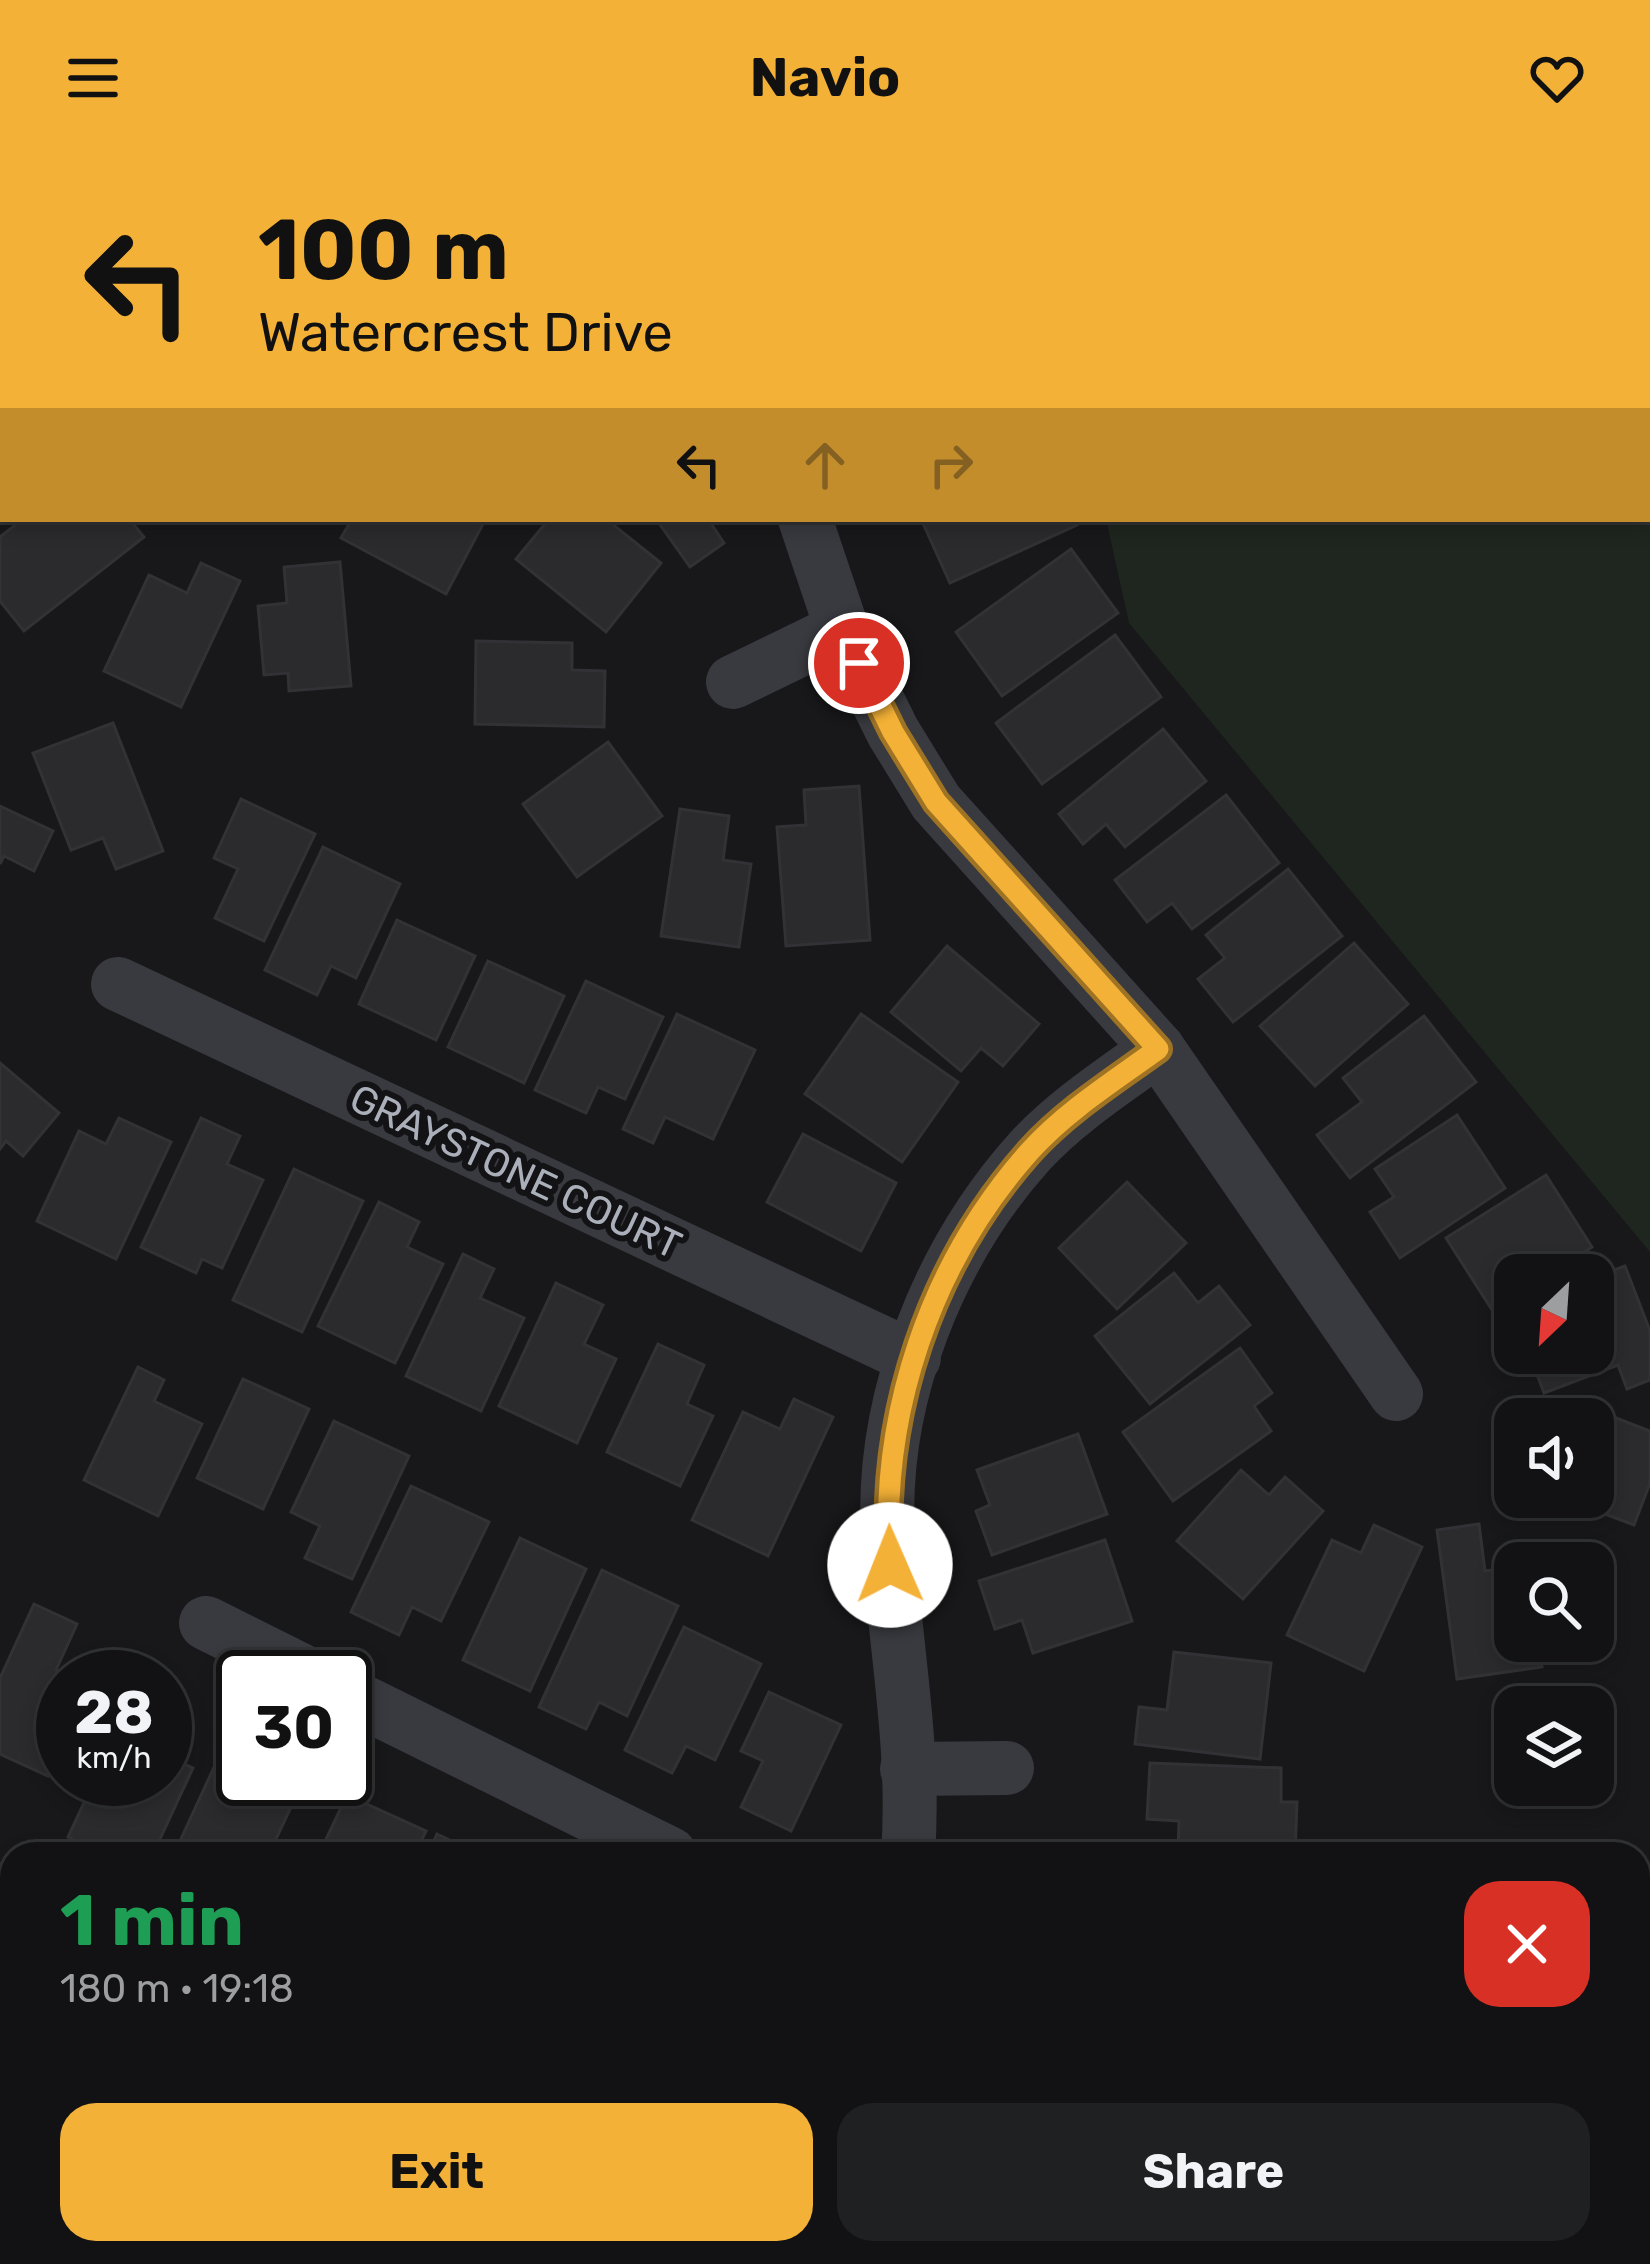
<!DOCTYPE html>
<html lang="en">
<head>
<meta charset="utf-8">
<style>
	:root { --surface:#121214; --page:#1f2022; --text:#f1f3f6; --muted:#9c9ea0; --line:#313234; --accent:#f4b137 }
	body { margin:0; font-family:Rubik,sans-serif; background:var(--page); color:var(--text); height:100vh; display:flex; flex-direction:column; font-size:45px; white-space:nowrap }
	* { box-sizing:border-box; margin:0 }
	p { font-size:39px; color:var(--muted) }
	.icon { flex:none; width:66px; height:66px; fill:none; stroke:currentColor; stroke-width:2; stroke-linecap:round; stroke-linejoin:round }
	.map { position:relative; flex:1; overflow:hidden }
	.drawer { position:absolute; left:0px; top:1686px; width:1650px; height:423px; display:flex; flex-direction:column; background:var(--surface); border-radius:36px 36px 0 0; box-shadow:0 6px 18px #0003,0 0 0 3px var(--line) }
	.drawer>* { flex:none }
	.banner { position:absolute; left:0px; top:0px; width:1650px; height:366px; box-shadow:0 6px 18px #0003,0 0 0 3px var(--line); background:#f4b137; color:#111; overflow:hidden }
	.needle { width:78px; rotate:205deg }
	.tools { position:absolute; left:1494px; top:1098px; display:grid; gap:24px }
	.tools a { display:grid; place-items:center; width:120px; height:120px; border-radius:24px; background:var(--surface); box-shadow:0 6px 18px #0003,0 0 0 3px var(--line); font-size:60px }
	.speed { position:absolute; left:36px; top:1494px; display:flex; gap:24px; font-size:60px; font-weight:700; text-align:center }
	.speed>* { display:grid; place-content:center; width:156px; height:156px; border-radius:50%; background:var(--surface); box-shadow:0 6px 18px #0003,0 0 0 3px var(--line); line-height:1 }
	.speed small { font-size:30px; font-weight:400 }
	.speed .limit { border:6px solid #111; border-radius:18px; background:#fff; color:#111 }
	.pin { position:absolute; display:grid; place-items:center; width:102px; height:102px; color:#fff; margin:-51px; border:6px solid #fff; border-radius:50%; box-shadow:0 3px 12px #0007 }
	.me { position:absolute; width:132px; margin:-66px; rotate:359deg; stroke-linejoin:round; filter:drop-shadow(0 0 9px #0008) }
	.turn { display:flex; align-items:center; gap:42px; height:252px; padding:0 60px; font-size:54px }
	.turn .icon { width:156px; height:156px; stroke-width:2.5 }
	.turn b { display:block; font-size:84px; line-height:102px }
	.lanes { display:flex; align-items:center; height:114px; padding:0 60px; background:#0003; justify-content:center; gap:60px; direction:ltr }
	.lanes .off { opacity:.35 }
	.round { display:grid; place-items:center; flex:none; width:126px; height:126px; border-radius:36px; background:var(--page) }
	.overview { display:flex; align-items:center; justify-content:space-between; height:204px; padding:0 60px }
	h1 { font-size:72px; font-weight:700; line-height:90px; color:#1e9e55 }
	.button { display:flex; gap:24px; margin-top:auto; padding:24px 60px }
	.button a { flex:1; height:138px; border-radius:36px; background:var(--accent); color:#111; font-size:48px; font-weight:700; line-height:138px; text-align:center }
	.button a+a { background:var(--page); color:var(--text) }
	header { display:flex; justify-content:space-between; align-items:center; height:156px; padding:0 60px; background:var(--accent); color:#111; font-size:54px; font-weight:700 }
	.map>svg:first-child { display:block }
</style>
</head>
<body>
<header><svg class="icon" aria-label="menu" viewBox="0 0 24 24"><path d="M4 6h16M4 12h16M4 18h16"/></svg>Navio<svg class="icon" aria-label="heart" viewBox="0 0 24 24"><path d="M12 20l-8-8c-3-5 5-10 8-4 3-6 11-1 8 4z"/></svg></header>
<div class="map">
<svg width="1650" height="2108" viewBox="0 0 1650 2108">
	<rect width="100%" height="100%" fill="#18181a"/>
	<polygon fill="#1e261f" points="897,0 1650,0 1650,1096 1129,467 1106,363 1647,363 1647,3"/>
	<polygon fill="#2e383f" points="1448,0 1650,0 1650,179 1647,3"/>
	<g fill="#2b2b2e" stroke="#323236" stroke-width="3">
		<polygon points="87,0 162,0 167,3 85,3"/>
		<polygon points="219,0 298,0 295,3"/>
		<polygon points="709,0 828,0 706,3"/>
		<polygon points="3,180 3,254 0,253"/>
		<polygon points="23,363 129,363 144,381 24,475 0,445 0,381"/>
		<polygon points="352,363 473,363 483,368 446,438 341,382"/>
		<polygon points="549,363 606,363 661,407 606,476 516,403"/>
		<polygon points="656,363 708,363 724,387 690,411"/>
		<polygon points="921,363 1074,363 1077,369 950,427"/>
		<polygon points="1071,393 1118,457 1002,540 956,476"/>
		<polygon points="340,406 351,530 289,535 288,517 264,519 258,450 287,447 284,411"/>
		<polygon points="201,407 240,425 181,551 104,515 149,419 187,437"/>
		<polygon points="1115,479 1161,541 1042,628 996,567"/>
		<polygon points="476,485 572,487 572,514 605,515 604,571 475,568"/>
		<polygon points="113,567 163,695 116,713 103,682 71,694 33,597"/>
		<polygon points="1163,573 1206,625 1125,691 1106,668 1083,688 1059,658"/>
		<polygon points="608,586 662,660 577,721 523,648"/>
		<polygon points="859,630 870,784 786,790 777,671 806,669 804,634"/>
		<polygon points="1226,639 1279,707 1192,773 1172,747 1147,766 1115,724"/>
		<polygon points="241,643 315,678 264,785 215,762 238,713 214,702"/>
		<polygon points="0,650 53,675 34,715 4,700 0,708"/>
		<polygon points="680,653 729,660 723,704 751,708 739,791 661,780"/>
		<polygon points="323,691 400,728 356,822 331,810 317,839 265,814"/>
		<polygon points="1288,713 1342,780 1233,866 1198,823 1225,802 1206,779"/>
		<polygon points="397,764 475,800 436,884 359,848"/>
		<polygon points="1354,787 1408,848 1315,930 1260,870"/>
		<polygon points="947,790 1039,868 1003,910 981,892 961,915 891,856"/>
		<polygon points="488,805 564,840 524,927 448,891"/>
		<polygon points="586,825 663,861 625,943 598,931 586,957 535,934"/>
		<polygon points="677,858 755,894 713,983 665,961 653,987 623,973"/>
		<polygon points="861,858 958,926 902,1006 805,938"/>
		<polygon points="1424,860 1476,926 1350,1022 1317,979 1362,946 1343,922"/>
		<polygon points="0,907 59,957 23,1000 6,985 0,993"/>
		<polygon points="1457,959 1505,1032 1400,1102 1370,1056 1394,1041 1375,1013"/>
		<polygon points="119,962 171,986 116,1103 37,1065 79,975 106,988"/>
		<polygon points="201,962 240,980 227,1008 263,1024 222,1112 202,1103 196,1117 141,1091"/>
		<polygon points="803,978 896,1027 861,1095 767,1046"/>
		<polygon points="294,1013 363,1045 302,1176 233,1144"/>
		<polygon points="1546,1019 1592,1091 1548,1119 1515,1119 1515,1140 1492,1154 1446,1082"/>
		<polygon points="1127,1026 1186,1087 1117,1153 1059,1092"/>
		<polygon points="379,1046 419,1066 407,1091 443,1108 395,1207 318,1170"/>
		<polygon points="463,1098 494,1113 480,1142 524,1162 481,1255 406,1220"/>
		<polygon points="1625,1110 1650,1175 1650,1224 1627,1233 1618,1209 1544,1237 1529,1197 1593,1197 1593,1122"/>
		<polygon points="1174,1117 1198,1147 1219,1130 1250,1169 1150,1248 1095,1180"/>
		<polygon points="556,1127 603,1149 584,1188 616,1203 577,1287 499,1250"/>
		<polygon points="658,1188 704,1209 687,1248 713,1260 680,1330 607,1296"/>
		<polygon points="1240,1192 1272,1237 1254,1250 1271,1275 1173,1345 1123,1276"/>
		<polygon points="138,1211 164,1224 154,1245 202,1268 158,1360 84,1324"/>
		<polygon points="243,1223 309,1253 263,1353 197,1322"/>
		<polygon points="794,1243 833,1261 768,1400 692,1364 743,1256 780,1273"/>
		<polygon points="1567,1243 1650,1275 1650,1327 1634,1369 1560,1341 1593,1341 1593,1263 1559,1263"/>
		<polygon points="334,1265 409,1300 352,1423 305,1402 320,1370 291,1356"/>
		<polygon points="1078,1278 1107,1358 992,1399 976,1355 990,1349 977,1314"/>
		<polygon points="1241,1314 1269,1339 1285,1321 1323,1355 1243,1443 1177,1385"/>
		<polygon points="411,1330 489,1366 441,1465 412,1451 399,1479 351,1456"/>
		<polygon points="1479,1368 1485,1415 1515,1411 1515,1485 1539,1485 1542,1511 1457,1523 1437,1374"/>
		<polygon points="1374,1369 1422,1391 1364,1515 1287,1479 1332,1384 1361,1397"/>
		<polygon points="520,1382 586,1413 530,1535 463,1504"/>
		<polygon points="1105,1384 1132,1465 1033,1497 1022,1464 995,1473 979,1425"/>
		<polygon points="602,1414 678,1450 627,1560 599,1546 586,1573 539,1551"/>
		<polygon points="34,1448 77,1468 56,1514 72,1521 63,1521 63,1589 48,1620 0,1598 0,1522"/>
		<polygon points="684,1471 761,1508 715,1604 686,1590 672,1617 625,1594"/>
		<polygon points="1174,1496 1271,1507 1260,1603 1135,1588 1139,1551 1167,1554"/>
		<polygon points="769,1536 841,1569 791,1675 741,1651 763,1605 741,1595"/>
		<polygon points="221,1596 243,1606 243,1623 280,1623 300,1632 269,1698 174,1698"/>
		<polygon points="165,1599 193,1612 153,1698 104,1698 68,1681 95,1623 165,1623"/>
		<polygon points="1150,1607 1281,1612 1281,1646 1297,1646 1295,1698 1178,1694 1179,1665 1147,1663"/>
		<polygon points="347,1639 426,1675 415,1698 319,1698"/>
		<polygon points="437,1678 477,1697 477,1698 428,1698"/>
		<polygon points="0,1916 12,1922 12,1972 0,1998"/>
		<polygon points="1645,1918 1650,1921 1650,2001 1638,1993 1638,1932"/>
		<polygon points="1650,2017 1650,2071 1638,2075 1638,2021"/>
		<polygon points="149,2097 294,2097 289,2108 144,2108"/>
		<polygon points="1150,2097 1199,2097 1223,2108 1145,2108"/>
	</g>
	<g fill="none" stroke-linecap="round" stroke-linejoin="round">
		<g stroke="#393a3f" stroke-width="54">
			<polyline points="434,0 439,3"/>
			<polyline points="805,363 842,473 893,576 936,646 1158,893 1396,1238"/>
			<polyline points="733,526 842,473"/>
			<polyline points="118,828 914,1202"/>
			<polyline points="206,1467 314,1521"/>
			<polyline points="345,1537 670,1698"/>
			<polyline points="907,1613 1007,1612"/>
			<path d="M908,1698C916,1591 894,1486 888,1380C880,1243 939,1096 1030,995C1067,955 1114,925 1158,893"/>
			<polyline points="0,1783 12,1789"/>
			<polyline points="669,2097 692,2108"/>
			<polyline points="37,2108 43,2097"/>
		</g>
	</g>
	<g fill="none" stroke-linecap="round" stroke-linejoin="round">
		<defs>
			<path id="route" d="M859,507L893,576L936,646L1158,893C1114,925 1066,955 1030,995C930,1107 879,1260 890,1409"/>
		</defs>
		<use href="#route" stroke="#9f7324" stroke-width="30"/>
		<use href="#route" stroke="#f4b137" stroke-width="21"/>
	</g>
	<g text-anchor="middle" stroke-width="12" stroke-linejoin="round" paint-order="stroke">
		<g font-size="39" fill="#aaafba" stroke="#131315">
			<text transform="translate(516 1015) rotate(25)" y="14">GRAYSTONE COURT</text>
		</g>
	</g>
</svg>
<div class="tools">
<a><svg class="needle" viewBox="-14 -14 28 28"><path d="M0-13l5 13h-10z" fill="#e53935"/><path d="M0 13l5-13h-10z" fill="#9c9ea0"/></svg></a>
<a><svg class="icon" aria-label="sound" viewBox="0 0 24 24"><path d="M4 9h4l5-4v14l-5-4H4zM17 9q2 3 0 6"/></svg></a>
<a><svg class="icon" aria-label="search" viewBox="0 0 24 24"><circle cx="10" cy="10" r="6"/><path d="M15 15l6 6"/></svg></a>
<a><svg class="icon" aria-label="layers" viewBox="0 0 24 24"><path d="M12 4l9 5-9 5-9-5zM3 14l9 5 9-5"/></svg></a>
</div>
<div class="speed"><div>28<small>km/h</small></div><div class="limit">30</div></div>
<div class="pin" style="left:859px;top:507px;background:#d93025"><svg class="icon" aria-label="arrive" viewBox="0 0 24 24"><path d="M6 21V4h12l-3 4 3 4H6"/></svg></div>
<svg class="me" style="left:890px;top:1409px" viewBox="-20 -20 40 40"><circle r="19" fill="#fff"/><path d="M0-13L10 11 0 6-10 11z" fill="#f4b137"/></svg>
<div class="banner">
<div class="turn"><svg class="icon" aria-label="left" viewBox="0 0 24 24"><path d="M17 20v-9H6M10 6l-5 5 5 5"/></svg><div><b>100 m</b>Watercrest Drive</div></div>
<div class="lanes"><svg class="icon" aria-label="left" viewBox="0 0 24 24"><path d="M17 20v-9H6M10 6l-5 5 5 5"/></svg><svg class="icon off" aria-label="ahead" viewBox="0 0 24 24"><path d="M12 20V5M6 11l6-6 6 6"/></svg><svg class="icon off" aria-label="right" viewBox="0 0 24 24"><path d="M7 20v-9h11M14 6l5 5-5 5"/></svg></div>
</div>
<section class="drawer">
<div class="overview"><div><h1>1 min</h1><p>180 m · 19:18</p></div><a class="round" style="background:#d93025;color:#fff"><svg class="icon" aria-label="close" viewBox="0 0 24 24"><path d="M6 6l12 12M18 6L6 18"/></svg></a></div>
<div class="button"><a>Exit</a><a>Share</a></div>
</section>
</div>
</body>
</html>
